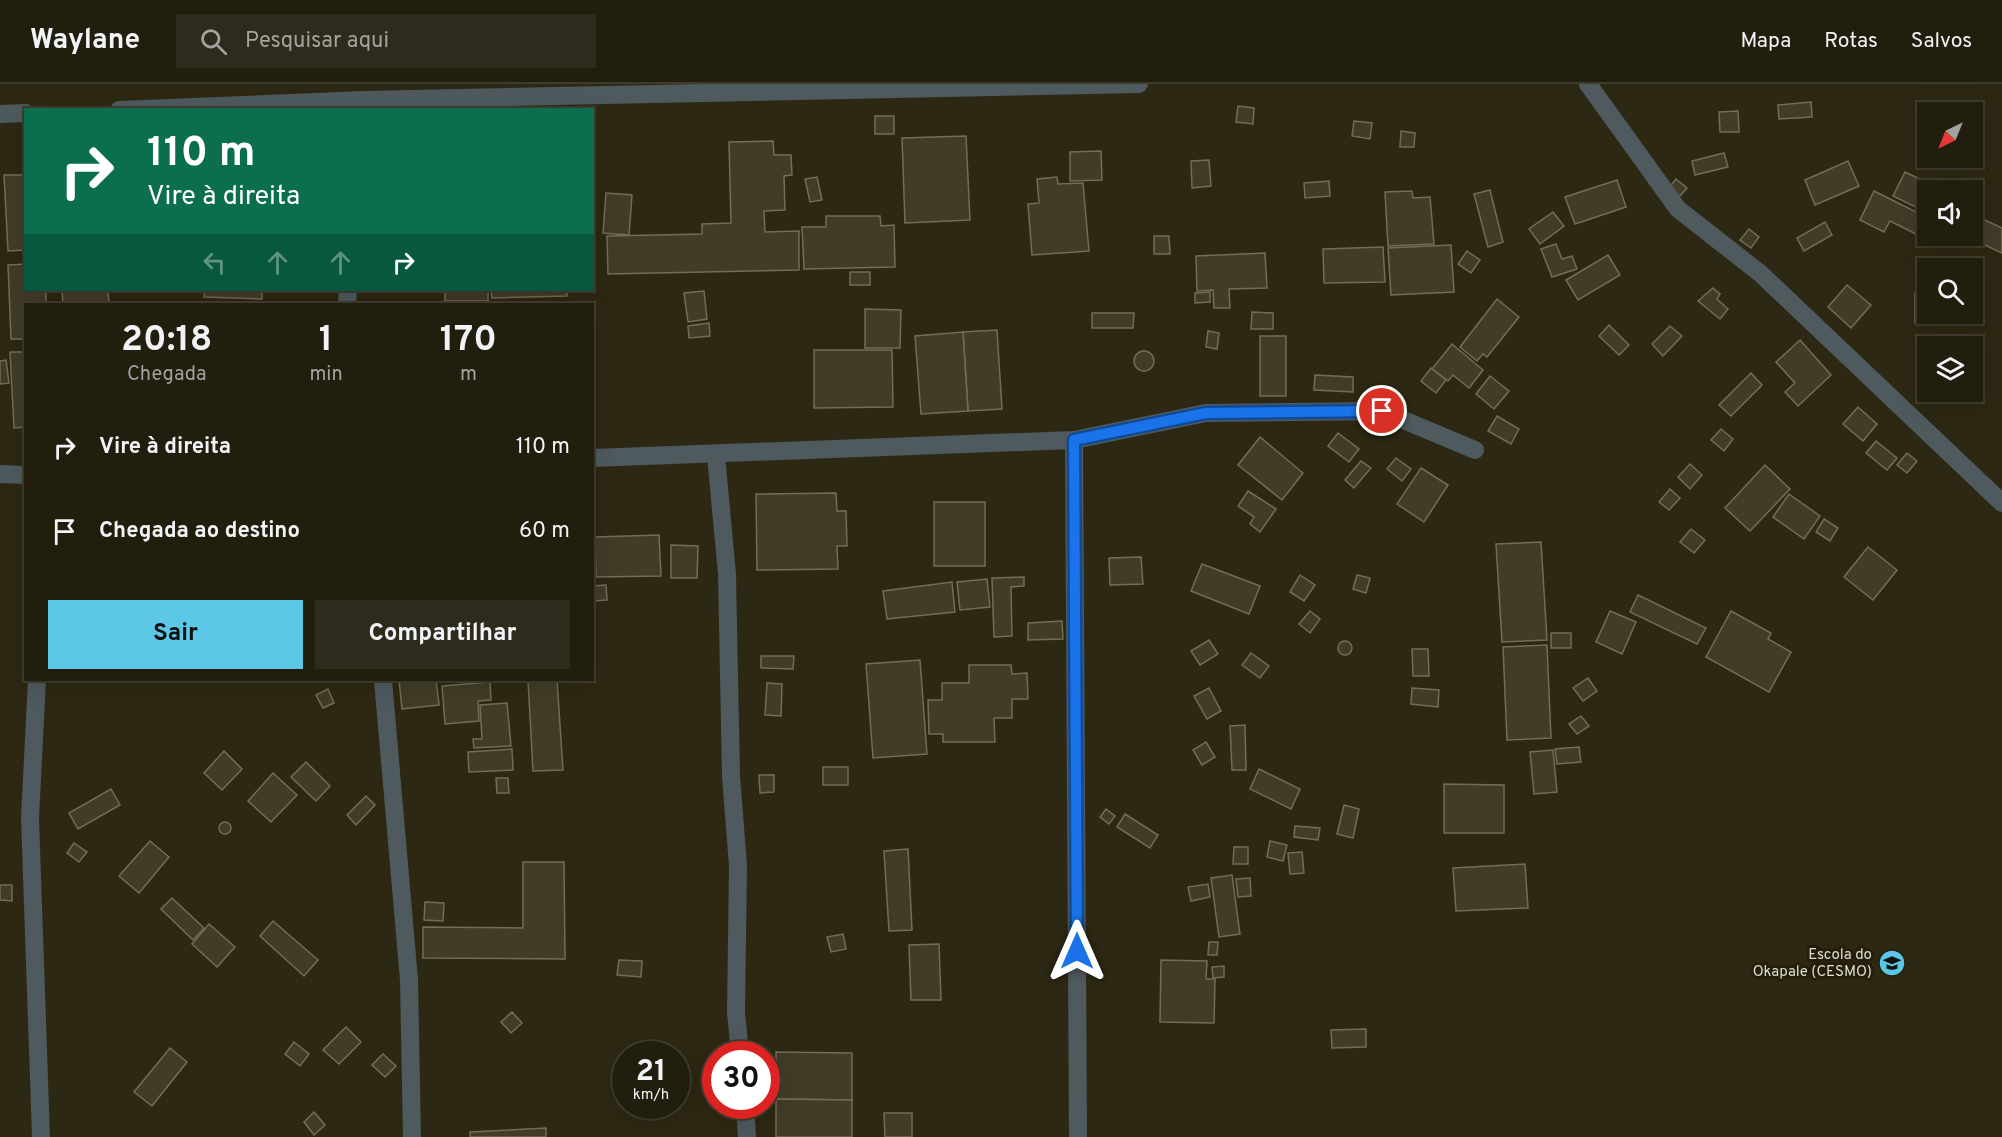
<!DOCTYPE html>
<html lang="pt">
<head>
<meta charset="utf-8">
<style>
	:root { --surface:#221e0e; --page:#2e2b1c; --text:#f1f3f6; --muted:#a2a29e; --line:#3f3c2e; --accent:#5dc7e8 }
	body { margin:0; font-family:Overpass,sans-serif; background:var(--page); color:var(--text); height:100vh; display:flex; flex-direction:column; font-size:22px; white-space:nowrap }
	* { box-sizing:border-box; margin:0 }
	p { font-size:20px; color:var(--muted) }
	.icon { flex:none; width:33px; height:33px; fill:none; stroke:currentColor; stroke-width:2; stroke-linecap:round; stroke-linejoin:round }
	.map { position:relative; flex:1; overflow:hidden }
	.sheet { position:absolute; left:24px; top:219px; width:570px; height:378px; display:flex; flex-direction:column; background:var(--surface); border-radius:0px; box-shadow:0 6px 24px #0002,0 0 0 2px var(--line) }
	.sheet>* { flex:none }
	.guide { position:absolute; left:24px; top:24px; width:570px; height:183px; border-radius:0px; box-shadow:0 6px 24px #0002,0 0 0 2px var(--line); background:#0b6e4f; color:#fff; overflow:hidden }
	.needle { width:39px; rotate:223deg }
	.tools { position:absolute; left:1917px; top:18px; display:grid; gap:12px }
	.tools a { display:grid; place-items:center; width:66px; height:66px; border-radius:0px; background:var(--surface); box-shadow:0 6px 24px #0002,0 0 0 2px var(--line); font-size:30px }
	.speed { position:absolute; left:612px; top:957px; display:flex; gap:12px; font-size:30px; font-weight:700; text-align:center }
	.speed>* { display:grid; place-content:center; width:78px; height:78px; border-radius:50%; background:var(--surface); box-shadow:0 6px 24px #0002,0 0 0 2px var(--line); line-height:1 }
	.speed small { font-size:15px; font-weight:400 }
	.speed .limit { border:9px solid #d22; background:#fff; color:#111 }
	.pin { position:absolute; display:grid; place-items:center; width:51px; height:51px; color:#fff; margin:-26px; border:3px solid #fff; border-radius:50%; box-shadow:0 2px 6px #0007 }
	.me { position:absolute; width:66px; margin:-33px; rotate:0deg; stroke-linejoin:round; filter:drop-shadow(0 0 4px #0008) }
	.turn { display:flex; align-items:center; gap:21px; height:126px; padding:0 24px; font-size:27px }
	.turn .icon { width:78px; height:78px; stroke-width:2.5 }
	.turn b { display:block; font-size:42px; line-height:51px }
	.lanes { display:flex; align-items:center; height:57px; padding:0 24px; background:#0003; justify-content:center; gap:30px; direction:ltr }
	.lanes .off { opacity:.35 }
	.eta { display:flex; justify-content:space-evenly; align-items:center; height:102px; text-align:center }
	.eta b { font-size:36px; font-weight:700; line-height:42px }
	.button { display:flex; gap:12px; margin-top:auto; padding:12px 24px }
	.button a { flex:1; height:69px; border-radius:0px; background:var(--accent); color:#111; font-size:24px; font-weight:700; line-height:69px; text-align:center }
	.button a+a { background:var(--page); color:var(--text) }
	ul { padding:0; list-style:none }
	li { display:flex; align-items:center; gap:18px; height:84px; padding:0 24px }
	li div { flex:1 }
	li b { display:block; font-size:22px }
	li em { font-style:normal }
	header { display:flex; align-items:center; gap:36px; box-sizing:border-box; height:84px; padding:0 30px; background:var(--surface); border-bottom:2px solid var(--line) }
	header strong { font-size:28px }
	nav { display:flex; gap:33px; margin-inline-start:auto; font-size:21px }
	.search { width:420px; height:54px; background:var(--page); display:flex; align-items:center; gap:15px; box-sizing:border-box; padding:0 21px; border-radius:0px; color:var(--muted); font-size:22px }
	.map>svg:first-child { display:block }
</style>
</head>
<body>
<header>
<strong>Waylane</strong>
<div class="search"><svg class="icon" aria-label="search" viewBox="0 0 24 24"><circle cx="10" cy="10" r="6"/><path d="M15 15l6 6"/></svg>Pesquisar aqui</div>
<nav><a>Mapa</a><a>Rotas</a><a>Salvos</a></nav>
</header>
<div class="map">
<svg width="2002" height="1053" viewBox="0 0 2002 1053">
	<rect width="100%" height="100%" fill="#2d2813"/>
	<g fill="#413c27" stroke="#726d56" stroke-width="1.5">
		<polygon points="1811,18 1812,33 1779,35 1778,21"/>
		<polygon points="1238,22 1254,24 1253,40 1236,38"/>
		<polygon points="1738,27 1739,48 1720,48 1719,28"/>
		<rect x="875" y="32" width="19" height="18"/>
		<polygon points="1354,37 1372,39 1370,55 1352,52"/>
		<polygon points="1401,47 1415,49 1414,63 1400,63"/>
		<polygon points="966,52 970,136 905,139 902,54"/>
		<polygon points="773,57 774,71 791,71 792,91 784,92 785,126 764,127 765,148 799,147 799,186 608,190 607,152 702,150 702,140 731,139 729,58"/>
		<polygon points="1101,67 1102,96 1070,97 1070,68"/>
		<polygon points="1724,69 1728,83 1695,91 1692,77"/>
		<polygon points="1209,76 1211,102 1192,104 1191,77"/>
		<polygon points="1848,77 1859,102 1815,121 1805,96"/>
		<polygon points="1905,88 1943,106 1928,106 1928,129 1893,112"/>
		<polygon points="4,91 26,91 26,166 8,167"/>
		<polygon points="817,93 822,116 810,118 805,95"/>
		<polygon points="1057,93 1058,100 1083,99 1089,167 1032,171 1028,120 1039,119 1037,95"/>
		<polygon points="1676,95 1687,104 1678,114 1668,105"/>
		<polygon points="1617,96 1626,123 1575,140 1565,113"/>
		<polygon points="1329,97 1330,112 1305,114 1304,99"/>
		<polygon points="1490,106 1503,158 1488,163 1474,110"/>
		<polygon points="1412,107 1413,114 1430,113 1434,160 1388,162 1385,108"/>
		<polygon points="1874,107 1928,134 1928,147 1924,154 1890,137 1884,148 1860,136"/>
		<polygon points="606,109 632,111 629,151 603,149"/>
		<polygon points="1553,128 1564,142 1540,160 1529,145"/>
		<polygon points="1972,130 2002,144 2002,169 1965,152 1972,152"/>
		<polygon points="826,132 880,132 881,142 894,141 895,183 804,185 802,143 826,143"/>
		<polygon points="1825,138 1832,151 1804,167 1797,154"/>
		<polygon points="1749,145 1759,153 1751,164 1740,156"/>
		<polygon points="1154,152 1169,152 1170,170 1154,170"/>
		<polygon points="1556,160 1562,175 1572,172 1577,185 1552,193 1541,165"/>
		<polygon points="1451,161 1454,208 1391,211 1388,164"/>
		<polygon points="1383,163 1385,198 1324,199 1323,165"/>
		<polygon points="1467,167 1480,176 1471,189 1458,180"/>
		<polygon points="1265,169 1267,204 1229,205 1230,224 1214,224 1213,206 1197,207 1196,172"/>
		<polygon points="1608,171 1620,191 1578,216 1566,196"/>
		<polygon points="26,180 26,206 46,206 46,220 26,220 26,255 11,255 8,181"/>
		<rect x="850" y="188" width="20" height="13"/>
		<polygon points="1847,201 1871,221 1851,244 1828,223"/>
		<polygon points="1713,204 1720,210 1717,215 1728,225 1720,235 1698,217"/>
		<polygon points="62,206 108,206 109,220 63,220"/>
		<polygon points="205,206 262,206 262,215 204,213"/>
		<rect x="445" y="206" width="43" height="11"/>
		<polygon points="491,206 567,206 567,212 492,214"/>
		<polygon points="704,207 707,235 688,238 684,209"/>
		<polygon points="1210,208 1210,218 1195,219 1195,209"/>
		<polygon points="1915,209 1928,209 1928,230 1971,230 1971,239 1915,239"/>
		<polygon points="1497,215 1519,233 1487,273 1483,270 1477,277 1460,263"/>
		<polygon points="865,225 901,226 900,264 865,264"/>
		<polygon points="1252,228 1273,229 1273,245 1251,245"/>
		<polygon points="1092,229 1134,229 1133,244 1092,244"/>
		<polygon points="709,239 710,252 689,254 688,242"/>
		<polygon points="1609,241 1629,261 1619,271 1599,252"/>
		<polygon points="1670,242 1682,252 1663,272 1652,260"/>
		<polygon points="997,246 1002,325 968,327 963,248"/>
		<polygon points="1208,247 1219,249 1217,265 1206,263"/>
		<polygon points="963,248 968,327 921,330 915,252"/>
		<rect x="1260" y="252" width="26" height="60"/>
		<polygon points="1800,256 1831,291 1798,322 1785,308 1795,299 1776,278"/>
		<polygon points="1452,260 1483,286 1469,304 1453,291 1448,297 1432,285"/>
		<polygon points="814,266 892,266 893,323 814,324"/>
		<circle cx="1144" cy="277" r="10"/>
		<polygon points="10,268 26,268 26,343 14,344"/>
		<polygon points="6,276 9,299 0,300 0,277"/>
		<polygon points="1431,284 1446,296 1436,309 1421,297"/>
		<polygon points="1751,289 1762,301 1731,332 1719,321"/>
		<polygon points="1315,291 1353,293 1353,308 1314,306"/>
		<polygon points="1490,292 1509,307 1494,325 1476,310"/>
		<polygon points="1858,323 1877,340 1863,357 1843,340"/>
		<polygon points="1497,332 1519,345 1511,360 1488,347"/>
		<polygon points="1721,345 1733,355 1724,367 1711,356"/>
		<polygon points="1338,349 1359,365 1349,378 1328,362"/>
		<polygon points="1260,353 1303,389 1282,416 1238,381"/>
		<polygon points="1876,357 1897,374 1887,386 1866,369"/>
		<polygon points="1907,369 1917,377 1907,389 1897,381"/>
		<polygon points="1396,374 1411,385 1402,397 1387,385"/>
		<polygon points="1361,377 1371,384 1354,404 1345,396"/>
		<polygon points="1690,380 1702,391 1690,405 1678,393"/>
		<polygon points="1765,381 1790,405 1750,447 1725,424"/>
		<polygon points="1421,384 1448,401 1424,438 1397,420"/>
		<polygon points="1670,405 1680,414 1669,426 1659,418"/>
		<polygon points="1248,407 1276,425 1260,448 1250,440 1254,433 1238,422"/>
		<polygon points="836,409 837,427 846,427 847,462 837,462 838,485 757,486 756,410"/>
		<polygon points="1789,410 1820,432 1804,455 1773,433"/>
		<rect x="934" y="418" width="51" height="64"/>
		<polygon points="1824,435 1838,444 1830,457 1816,448"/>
		<polygon points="1691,445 1705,456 1694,469 1680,458"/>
		<polygon points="659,451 661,492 596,493 595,453"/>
		<polygon points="1541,458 1547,556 1502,558 1496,460"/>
		<polygon points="671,461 698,462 697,494 671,494"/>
		<polygon points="1868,463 1897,486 1873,516 1844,493"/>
		<polygon points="1141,473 1143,500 1110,501 1109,474"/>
		<polygon points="1202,480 1260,502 1249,530 1191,507"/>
		<polygon points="1300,491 1315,501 1304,517 1290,508"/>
		<polygon points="1357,491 1370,494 1366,509 1353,505"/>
		<polygon points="1024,493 1024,502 1011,503 1012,552 994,553 992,494"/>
		<polygon points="987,495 990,523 960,526 957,498"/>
		<polygon points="952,498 955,528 887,535 883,507"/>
		<polygon points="606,501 607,516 592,517 592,502"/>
		<polygon points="1638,511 1706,544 1697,560 1630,528"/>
		<polygon points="1310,527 1320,535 1310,549 1299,540"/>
		<polygon points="1610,527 1636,538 1622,570 1596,558"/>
		<polygon points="1731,527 1771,549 1768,555 1791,568 1769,608 1706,573"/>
		<polygon points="1062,537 1063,555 1028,556 1028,539"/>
		<rect x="1551" y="549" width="20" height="15"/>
		<polygon points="1209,556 1218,570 1200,581 1191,567"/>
		<circle cx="1345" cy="564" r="7"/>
		<polygon points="1547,561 1551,654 1507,656 1503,563"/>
		<polygon points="1412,565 1428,565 1429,592 1413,592"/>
		<polygon points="1251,569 1269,582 1260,594 1242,581"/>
		<polygon points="761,572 794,572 793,585 761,584"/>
		<polygon points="920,576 927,670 873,674 866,580"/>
		<polygon points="969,581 1011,581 1012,590 1027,589 1028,615 1012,615 1012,634 994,634 995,658 943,658 943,650 929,650 928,616 942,616 942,599 969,599"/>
		<polygon points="1588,594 1597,607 1583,617 1573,604"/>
		<polygon points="399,596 436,596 439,621 402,625"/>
		<polygon points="528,596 557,596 563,686 533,687"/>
		<polygon points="490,598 491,616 478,617 479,637 445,640 442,602"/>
		<polygon points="767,599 782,600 781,632 765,631"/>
		<polygon points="1209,604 1221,627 1207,635 1194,612"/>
		<polygon points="1412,604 1439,606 1438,623 1411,620"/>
		<polygon points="328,605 334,619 323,624 316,611"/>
		<polygon points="507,619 511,662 474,664 473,655 482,655 480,621"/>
		<polygon points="1581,632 1589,642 1577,650 1569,640"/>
		<polygon points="1245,641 1246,686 1232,686 1230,642"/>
		<polygon points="1206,658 1215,673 1202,681 1193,666"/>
		<polygon points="1579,663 1581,678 1557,680 1555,665"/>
		<polygon points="512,665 513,686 469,688 468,668"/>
		<polygon points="1553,666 1557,708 1534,710 1530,668"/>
		<polygon points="224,667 242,685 222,706 204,689"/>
		<polygon points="306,678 330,702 316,717 291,693"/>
		<rect x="823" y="683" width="25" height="18"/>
		<polygon points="1259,685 1300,705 1291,725 1250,705"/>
		<polygon points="273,689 297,711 271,738 248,717"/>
		<polygon points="759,691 774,691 774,708 760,709"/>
		<polygon points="496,694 508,694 509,709 497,709"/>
		<polygon points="1444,700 1504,701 1504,749 1444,749"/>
		<polygon points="111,705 120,721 78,745 69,729"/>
		<polygon points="366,712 375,721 356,741 347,731"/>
		<polygon points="1344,721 1359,725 1353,754 1337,750"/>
		<polygon points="1106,725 1115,732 1109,740 1100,733"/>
		<polygon points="1125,730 1158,751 1150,764 1117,743"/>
		<circle cx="225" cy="744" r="6"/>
		<polygon points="1295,742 1320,744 1318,756 1294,753"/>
		<polygon points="150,757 169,773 139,809 119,792"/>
		<polygon points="1270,757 1287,761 1283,777 1267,773"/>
		<polygon points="74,759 87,768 79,778 67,769"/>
		<polygon points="1234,763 1248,763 1248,780 1233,780"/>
		<polygon points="908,765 912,846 889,847 884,767"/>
		<polygon points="1302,768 1304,789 1290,790 1288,769"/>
		<polygon points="523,778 564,778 565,875 423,874 423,843 523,844"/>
		<polygon points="1525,780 1528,824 1456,827 1453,784"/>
		<polygon points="1232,791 1240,850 1219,853 1211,794"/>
		<polygon points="1250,794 1251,812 1238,813 1236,795"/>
		<polygon points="1208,800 1210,813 1191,817 1188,803"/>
		<polygon points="0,801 12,801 12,817 0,816"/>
		<polygon points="172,814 204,844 193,856 161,825"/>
		<polygon points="425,818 444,819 443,837 424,836"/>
		<polygon points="273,837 318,876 304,892 260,852"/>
		<polygon points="209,840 235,863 217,883 192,860"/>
		<polygon points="843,850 846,865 831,868 827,853"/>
		<polygon points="1209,858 1218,858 1217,871 1208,871"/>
		<polygon points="939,860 941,916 911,916 909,861"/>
		<polygon points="619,876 642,877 641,893 617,891"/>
		<polygon points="1161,876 1207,877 1206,895 1215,895 1214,939 1160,938"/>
		<polygon points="1224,882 1224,893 1213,894 1212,883"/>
		<polygon points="512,928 522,939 511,949 501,938"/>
		<polygon points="346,943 361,958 339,980 323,966"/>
		<polygon points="1366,945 1366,963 1332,964 1331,946"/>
		<polygon points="294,958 309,970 300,982 285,970"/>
		<polygon points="170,964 187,978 152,1022 134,1008"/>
		<polygon points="776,968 852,969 852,1016 776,1015"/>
		<polygon points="383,970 396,982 385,993 372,981"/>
		<polygon points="776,1015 852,1016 852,1053 776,1053"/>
		<polygon points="314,1028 325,1041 314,1051 304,1038"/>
		<polygon points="884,1029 912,1029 912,1053 885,1053"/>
		<polygon points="546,1044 546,1053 470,1053 470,1048"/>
	</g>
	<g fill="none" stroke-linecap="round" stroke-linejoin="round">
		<g stroke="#4e5a5e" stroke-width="18">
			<polyline points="1588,0 1678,125 1761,190 2002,419"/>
			<polyline points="119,26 364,16 1139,0"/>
			<polyline points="0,30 26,29"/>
			<polyline points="347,220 348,206"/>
			<polyline points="1074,356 1078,1053"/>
			<polyline points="716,371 727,490 731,692 738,782 736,928 740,970"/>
			<polyline points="592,374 1074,356 1206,329 1382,327 1475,366"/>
			<polyline points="0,390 26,391"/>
			<polyline points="37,596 30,734 41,1053"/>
			<polyline points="383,596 409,896 412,1053"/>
			<polyline points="745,1022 747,1053"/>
		</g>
	</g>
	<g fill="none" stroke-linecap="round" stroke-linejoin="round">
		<defs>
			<polyline id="route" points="1077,867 1074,356 1206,329 1382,327"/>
		</defs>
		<use href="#route" stroke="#114b97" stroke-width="15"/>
		<use href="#route" stroke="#1a73e8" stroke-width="10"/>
	</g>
	<defs>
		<symbol id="school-disc" viewBox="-11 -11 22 22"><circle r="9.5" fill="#5dc7e8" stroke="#231f0a"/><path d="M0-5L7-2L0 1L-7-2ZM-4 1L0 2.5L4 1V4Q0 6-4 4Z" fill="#111"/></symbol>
	</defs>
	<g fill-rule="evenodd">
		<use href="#school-disc" x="1877" y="864" width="30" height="30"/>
	</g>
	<g text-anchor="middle" stroke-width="6" stroke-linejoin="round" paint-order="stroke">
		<g font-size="15" fill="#dfdccf" stroke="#231f0a" text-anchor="end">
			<text x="1872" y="875">Escola do<tspan x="1872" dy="17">Okapale (CESMO)</tspan></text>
		</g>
	</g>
</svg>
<div class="tools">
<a><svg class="needle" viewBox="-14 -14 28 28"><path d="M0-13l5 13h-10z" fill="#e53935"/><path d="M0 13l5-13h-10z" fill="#a2a29e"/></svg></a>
<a><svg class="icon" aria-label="sound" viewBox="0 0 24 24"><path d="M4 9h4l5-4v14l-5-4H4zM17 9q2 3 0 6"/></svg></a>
<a><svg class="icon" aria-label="search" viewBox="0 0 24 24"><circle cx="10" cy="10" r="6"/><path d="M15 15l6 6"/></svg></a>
<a><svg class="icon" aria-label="layers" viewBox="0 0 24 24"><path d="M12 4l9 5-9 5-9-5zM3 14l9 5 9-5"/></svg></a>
</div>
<div class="speed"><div>21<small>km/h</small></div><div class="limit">30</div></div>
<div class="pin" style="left:1382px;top:327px;background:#d93025"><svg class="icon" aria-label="arrive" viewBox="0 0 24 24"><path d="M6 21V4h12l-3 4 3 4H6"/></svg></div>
<svg class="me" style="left:1077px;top:867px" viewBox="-20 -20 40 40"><path d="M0-17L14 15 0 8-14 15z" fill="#1a73e8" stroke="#fff" stroke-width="4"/></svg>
<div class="guide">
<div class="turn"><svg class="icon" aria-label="right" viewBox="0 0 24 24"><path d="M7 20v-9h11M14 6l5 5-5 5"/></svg><div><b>110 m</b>Vire à direita</div></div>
<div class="lanes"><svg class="icon off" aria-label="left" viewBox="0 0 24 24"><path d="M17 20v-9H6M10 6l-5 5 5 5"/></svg><svg class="icon off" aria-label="ahead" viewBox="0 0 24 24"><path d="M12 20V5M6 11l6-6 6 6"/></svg><svg class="icon off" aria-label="ahead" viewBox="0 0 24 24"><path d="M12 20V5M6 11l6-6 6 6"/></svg><svg class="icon" aria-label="right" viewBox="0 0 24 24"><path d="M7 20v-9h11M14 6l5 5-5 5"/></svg></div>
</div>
<section class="sheet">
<div class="eta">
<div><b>20:18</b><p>Chegada</p></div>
<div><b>1</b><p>min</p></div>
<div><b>170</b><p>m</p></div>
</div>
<ul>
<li><svg class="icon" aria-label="right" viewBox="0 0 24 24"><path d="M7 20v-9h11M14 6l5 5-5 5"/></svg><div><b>Vire à direita</b></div><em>110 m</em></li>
<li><svg class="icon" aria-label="arrive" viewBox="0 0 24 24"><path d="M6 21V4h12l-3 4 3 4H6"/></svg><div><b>Chegada ao destino</b></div><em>60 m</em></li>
</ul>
<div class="button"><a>Sair</a><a>Compartilhar</a></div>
</section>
</div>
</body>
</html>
